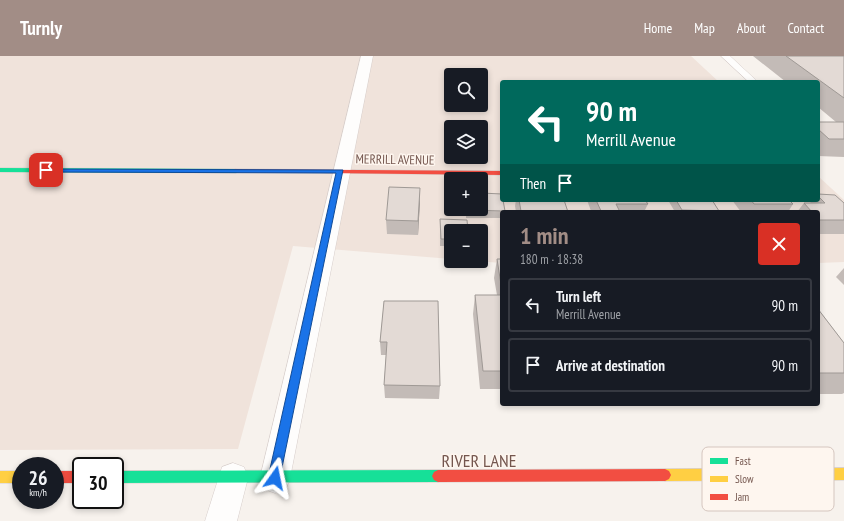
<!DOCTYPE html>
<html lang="en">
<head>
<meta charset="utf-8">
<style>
	:root { --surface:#171b24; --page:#20242c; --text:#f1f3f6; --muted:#9ea1a6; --line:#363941; --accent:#a28d86 }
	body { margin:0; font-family:"PT Sans Narrow",sans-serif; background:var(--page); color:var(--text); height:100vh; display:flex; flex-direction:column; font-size:15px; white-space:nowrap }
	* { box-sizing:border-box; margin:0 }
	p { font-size:13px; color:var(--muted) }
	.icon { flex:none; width:22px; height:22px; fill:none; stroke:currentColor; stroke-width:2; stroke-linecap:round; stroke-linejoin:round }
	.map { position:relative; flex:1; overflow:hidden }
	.panel { position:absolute; left:500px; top:154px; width:320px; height:196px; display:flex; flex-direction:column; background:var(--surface); border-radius:4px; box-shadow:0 2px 6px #0003 }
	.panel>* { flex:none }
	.top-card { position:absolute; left:500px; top:24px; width:320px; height:122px; border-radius:4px; box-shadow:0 2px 6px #0003; background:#00695c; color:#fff; overflow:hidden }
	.fabs { position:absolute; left:444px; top:12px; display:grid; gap:8px }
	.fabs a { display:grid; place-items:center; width:44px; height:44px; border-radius:4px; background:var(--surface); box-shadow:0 2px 6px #0003; font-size:20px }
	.speed { position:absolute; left:12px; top:401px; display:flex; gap:8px; font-size:20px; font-weight:700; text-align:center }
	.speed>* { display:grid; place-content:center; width:52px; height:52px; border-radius:50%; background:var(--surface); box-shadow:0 2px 6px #0003; line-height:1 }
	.speed small { font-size:10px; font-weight:400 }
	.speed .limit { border:2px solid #111; border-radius:6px; background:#fff; color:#111 }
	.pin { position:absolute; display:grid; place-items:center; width:34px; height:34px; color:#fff; margin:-17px; border-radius:8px; box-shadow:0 2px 6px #0006 }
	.me { position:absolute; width:44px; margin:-22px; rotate:12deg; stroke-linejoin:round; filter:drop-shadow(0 0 3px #0008) }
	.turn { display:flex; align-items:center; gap:14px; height:84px; padding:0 20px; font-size:18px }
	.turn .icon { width:52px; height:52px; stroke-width:2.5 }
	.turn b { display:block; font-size:28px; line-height:34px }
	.then { display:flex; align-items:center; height:38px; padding:0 20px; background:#0003; gap:8px; font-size:15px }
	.round { display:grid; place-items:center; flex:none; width:42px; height:42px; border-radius:4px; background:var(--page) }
	.summary { display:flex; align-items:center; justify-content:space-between; height:68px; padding:0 20px }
	h1 { font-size:24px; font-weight:700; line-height:30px; color:var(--accent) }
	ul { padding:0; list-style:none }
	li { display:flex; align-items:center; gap:12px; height:54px; margin:0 8px 6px; padding:0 12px; border:2px solid var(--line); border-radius:4px }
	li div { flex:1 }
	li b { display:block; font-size:15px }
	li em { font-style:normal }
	header { display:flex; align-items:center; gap:24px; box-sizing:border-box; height:56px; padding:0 20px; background:var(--accent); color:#fff }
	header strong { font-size:19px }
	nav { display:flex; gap:22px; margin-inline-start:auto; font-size:14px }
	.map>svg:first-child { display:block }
</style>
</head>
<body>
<header>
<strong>Turnly</strong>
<nav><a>Home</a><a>Map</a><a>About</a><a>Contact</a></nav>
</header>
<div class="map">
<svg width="844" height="465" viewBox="0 0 844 465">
	<rect width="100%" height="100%" fill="#f7f2ed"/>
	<path fill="#f0e3db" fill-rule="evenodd" d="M0,0H691L719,26H502V144H818V120L844,144V206L818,207V156H502V207L475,205H481V175H451V203L293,190L238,393L0,394ZM451,19H481V49H451ZM451,71H481V101H451ZM451,123H481V153H451Z"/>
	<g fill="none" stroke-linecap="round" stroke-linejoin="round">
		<defs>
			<polygon id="lane" points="721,0 730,0 758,26 749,26"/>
			<g id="street">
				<polygon points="361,0 373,0 290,422 286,433 275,437 264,433 260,422"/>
				<polygon points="233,407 244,411 248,422 237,465 205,465 222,411"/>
			</g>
			<g id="fast">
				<polygon points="0,112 236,113 239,115 236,117 0,116"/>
				<polygon points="438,414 442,416 444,420 442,424 438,426 115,427 115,415"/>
			</g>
			<g id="slow">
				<polygon points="844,412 844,424 665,425 661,423 659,419 661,415 665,413"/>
				<rect x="0" y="415" width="21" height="12"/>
			</g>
			<g id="jam">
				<polygon points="236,113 502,115 502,119 234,116 234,114"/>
				<polygon points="665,413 669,415 671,419 669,423 665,425 438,426 434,424 432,420 434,416 438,414"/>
				<rect x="55" y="415" width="26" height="12"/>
			</g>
		</defs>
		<use href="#lane" stroke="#d6cdca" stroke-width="1"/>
		<use href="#street" stroke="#d6cdca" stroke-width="1"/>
		<use href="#fast" stroke="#d6cdca" stroke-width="1"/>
		<use href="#slow" stroke="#d6cdca" stroke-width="1"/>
		<use href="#jam" stroke="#d6cdca" stroke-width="1"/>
		<use href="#lane" fill="#fefdfc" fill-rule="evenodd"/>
		<use href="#street" fill="#fefdfc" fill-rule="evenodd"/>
		<use href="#fast" fill="#16e098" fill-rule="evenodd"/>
		<use href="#slow" fill="#ffcf43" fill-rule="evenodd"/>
		<use href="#jam" fill="#f24e42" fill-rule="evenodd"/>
	</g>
	<g fill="#c3bbb7">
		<polygon points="753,0 844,0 844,101 818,100 818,66 836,66 818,51 818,26 786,26"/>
		<polygon points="818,138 844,147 844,178 818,178 818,156 797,156 804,147 810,147 813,144 818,144"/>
		<polygon points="516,144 564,144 568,156 516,156 515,150"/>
		<polygon points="587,144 645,144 648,148 644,156 586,156 587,155 591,155"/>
		<polygon points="668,144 712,144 719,155 718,156 675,156"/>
		<polygon points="732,144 789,144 793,148 788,156 741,156"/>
		<polygon points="420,145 418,179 387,178 386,164"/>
		<polygon points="466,153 481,153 505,155 505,156 502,156 502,162 466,162"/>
		<polygon points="440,163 451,175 451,190 440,190"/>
		<polygon points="497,203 502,203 502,333 480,333 473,258 475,239 497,239 494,222"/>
		<polygon points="844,212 844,229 836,221"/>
		<polygon points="384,245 440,330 439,343 385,342 384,329 386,299 381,299 380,286"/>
		<polygon points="818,253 844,287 844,337 842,338 818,338"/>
	</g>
	<polygon fill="#9f9995" points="420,132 420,145 418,179 418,165"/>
	<g fill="#e3dad5" stroke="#9f9995">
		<polygon points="786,0 844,0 844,42"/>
		<polygon points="818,66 844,66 844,83 829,83 818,73"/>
		<polygon points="389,131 420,132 418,165 386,164"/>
		<polygon points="481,137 502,138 502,144 503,144 505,155 467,154 467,153 481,153"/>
		<polygon points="818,138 835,139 844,147 844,164 819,164 818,163 818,156 812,156 804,147 825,147 818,140"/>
		<polygon points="519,144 564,144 568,156 521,155"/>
		<polygon points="596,144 645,144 648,148 616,148 620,156 587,156 587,155 601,155"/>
		<polygon points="676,144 712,144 719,155 682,154"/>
		<polygon points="751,144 789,144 793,148 754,148"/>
		<polygon points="440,163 467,164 468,175 451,175 451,183 441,183"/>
		<polygon points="497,203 502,203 502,235"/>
		<polygon points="475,239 502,239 502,315 483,315"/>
		<polygon points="384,245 438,245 440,330 384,329 387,286 380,286"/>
		<polygon points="818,253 844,287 844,317 818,317"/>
	</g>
	<polygon fill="#1a73e8" stroke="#114b97" points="44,113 343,114 279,426 275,428 270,426 268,422 336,117 46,116 43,114"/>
	<g text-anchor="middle" stroke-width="3" stroke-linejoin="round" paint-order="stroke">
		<g font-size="13" fill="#74564e" stroke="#fef6ef">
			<text transform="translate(395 103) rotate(1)" y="5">MERRILL AVENUE</text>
		</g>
		<g font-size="18" fill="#74564e" stroke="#fef6ef">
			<text x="479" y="411">RIVER LANE</text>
		</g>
	</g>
	<rect x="702" y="391" width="132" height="64" rx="6" fill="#fef6ef" stroke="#d5c6bf" stroke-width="1"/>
	<rect x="710" y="402" width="18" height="6" fill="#16e098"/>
	<rect x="710" y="420" width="18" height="6" fill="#ffcf43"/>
	<rect x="710" y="438" width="18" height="6" fill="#f24e42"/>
	<g font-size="11" fill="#74564e">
		<text x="735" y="409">Fast</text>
		<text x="735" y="427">Slow</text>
		<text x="735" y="445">Jam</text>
	</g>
</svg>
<div class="fabs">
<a><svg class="icon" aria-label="search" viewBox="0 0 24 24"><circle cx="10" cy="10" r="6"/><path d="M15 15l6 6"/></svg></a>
<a><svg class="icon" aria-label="layers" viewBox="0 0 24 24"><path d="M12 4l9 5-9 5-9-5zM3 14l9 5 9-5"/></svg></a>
<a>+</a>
<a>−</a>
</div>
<div class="speed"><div>26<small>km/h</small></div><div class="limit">30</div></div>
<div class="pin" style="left:46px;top:114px;background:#d93025"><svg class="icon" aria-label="arrive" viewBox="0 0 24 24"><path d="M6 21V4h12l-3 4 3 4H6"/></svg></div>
<svg class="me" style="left:275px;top:422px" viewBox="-20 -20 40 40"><path d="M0-17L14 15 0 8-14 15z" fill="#1a73e8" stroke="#fff" stroke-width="4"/></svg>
<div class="top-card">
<div class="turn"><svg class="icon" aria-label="left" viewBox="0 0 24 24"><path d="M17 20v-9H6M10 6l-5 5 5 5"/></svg><div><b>90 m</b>Merrill Avenue</div></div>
<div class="then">Then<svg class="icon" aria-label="arrive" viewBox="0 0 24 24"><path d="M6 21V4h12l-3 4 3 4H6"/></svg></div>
</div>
<section class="panel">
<div class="summary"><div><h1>1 min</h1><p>180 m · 18:38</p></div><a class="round" style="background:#d93025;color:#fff"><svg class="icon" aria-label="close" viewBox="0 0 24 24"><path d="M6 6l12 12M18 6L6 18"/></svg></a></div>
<ul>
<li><svg class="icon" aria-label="left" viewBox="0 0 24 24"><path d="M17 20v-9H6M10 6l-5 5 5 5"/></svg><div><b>Turn left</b><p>Merrill Avenue</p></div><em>90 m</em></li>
<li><svg class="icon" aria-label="arrive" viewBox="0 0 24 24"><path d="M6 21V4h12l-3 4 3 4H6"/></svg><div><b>Arrive at destination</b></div><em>90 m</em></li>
</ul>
</section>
</div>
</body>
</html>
